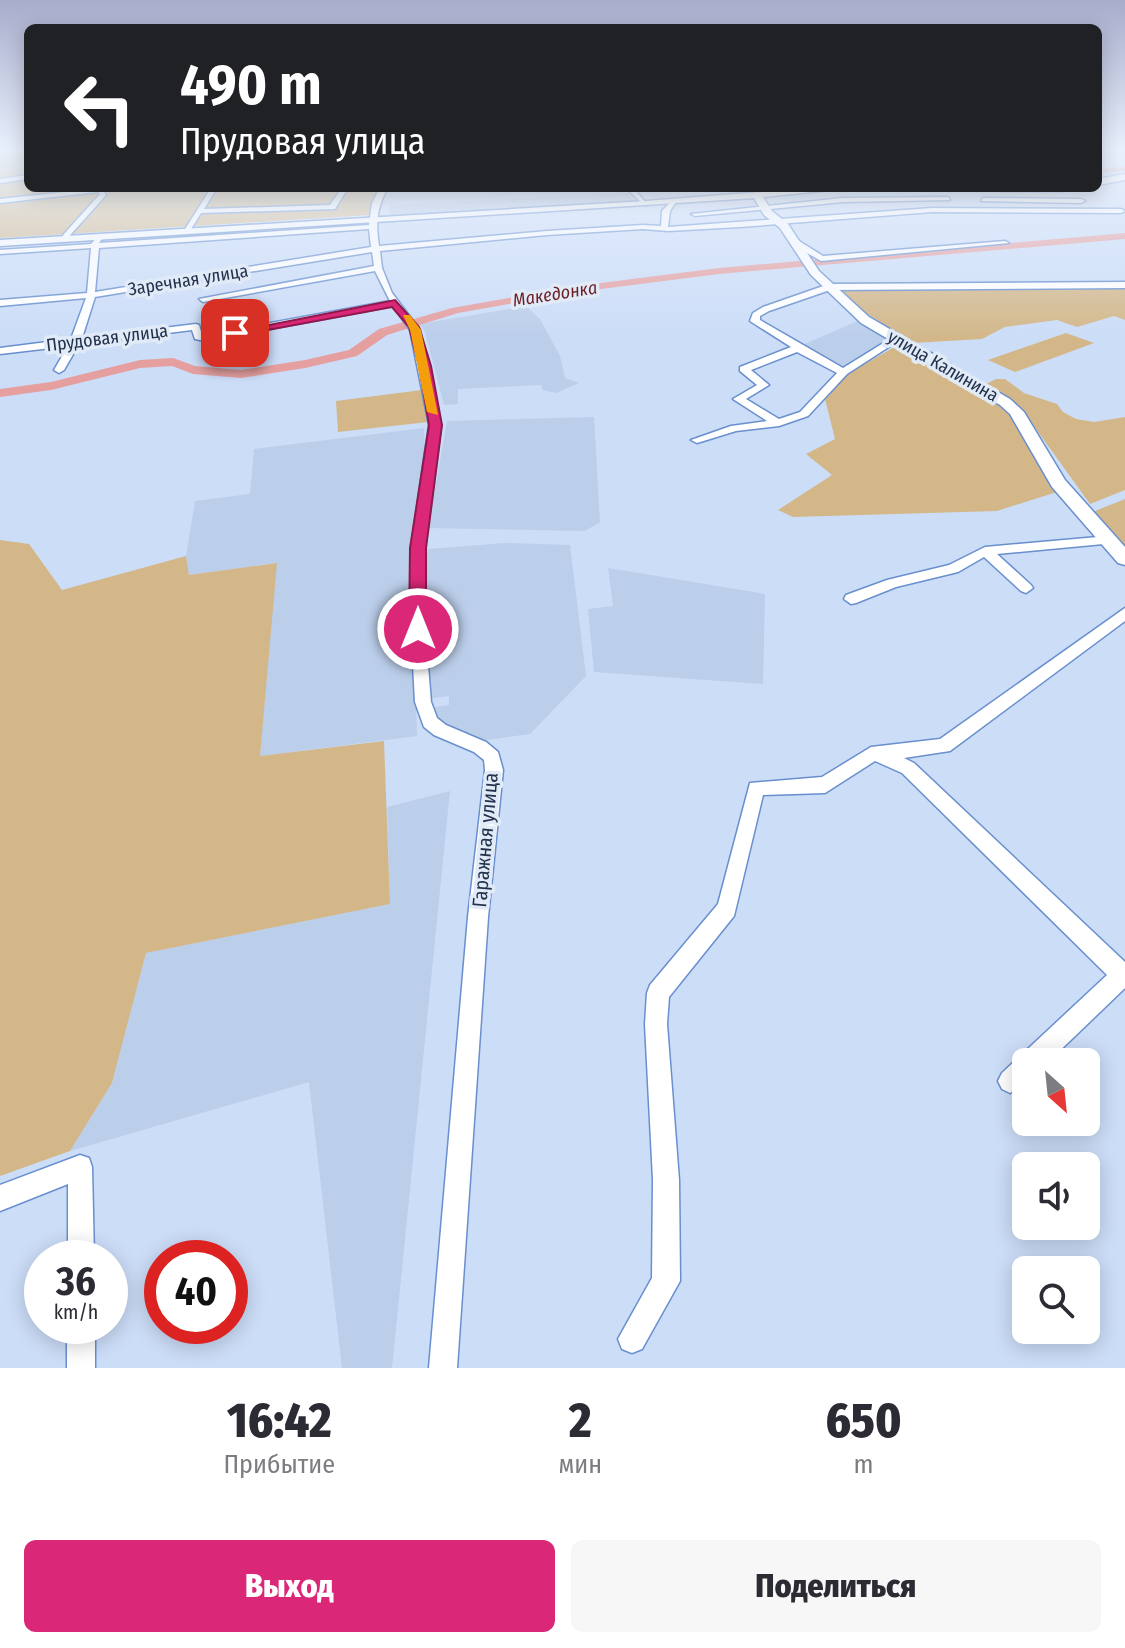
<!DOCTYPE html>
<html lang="ru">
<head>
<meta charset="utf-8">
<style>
	:root { --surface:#fff; --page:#f7f7f7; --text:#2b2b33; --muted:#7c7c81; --accent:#db2777 }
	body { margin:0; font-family:"Fira Sans Condensed",sans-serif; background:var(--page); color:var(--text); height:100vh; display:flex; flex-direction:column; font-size:30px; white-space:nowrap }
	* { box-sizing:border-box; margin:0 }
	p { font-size:26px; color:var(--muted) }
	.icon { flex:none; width:44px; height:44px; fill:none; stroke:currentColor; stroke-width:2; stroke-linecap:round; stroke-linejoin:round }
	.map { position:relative; height:1368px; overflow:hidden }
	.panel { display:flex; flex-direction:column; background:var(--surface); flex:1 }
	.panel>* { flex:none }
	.top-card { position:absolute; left:24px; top:24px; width:1078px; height:168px; border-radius:12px; box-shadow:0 4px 20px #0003; background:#202124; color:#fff; overflow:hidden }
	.needle { width:52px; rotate:153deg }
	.tools { position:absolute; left:1012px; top:1048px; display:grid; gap:16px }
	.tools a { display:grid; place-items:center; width:88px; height:88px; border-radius:12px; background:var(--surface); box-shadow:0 4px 20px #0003; font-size:40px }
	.speed { position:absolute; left:24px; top:1240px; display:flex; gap:16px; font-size:40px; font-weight:700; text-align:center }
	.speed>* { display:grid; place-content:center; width:104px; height:104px; border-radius:50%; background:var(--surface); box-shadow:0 4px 20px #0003; line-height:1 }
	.speed small { font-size:20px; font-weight:400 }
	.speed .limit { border:12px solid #d22; background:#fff; color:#111 }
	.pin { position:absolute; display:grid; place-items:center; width:68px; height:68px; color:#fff; margin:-34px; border-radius:16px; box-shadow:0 4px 12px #0006 }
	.me { position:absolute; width:88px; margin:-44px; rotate:0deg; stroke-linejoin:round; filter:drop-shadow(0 0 6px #0008) }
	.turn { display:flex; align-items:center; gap:28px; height:168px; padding:0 24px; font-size:36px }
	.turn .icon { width:104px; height:104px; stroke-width:2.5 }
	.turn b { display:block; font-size:56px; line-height:68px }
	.eta { display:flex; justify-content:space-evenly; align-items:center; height:136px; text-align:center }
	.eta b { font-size:48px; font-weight:800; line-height:56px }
	.cta { display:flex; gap:16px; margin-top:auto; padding:16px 24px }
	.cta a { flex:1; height:92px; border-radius:12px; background:var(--accent); color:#fff; font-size:32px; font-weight:800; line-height:92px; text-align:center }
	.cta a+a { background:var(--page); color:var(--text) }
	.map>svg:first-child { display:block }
</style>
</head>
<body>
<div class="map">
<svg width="1125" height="1368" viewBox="0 0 1125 1368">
	<rect width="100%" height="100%" fill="#ccddf8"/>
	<g fill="#bbceea">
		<polygon points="628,193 636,203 389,217 390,205"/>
		<polygon points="526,306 540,319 560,356 565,378 579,383 556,393 543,390 541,385 458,389 458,404 444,405 425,332 420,324"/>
		<polygon points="860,320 892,341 846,369 800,346"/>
		<polygon points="594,417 600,522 585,531 428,528 447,421"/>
		<polygon points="424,428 425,462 411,551 417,736 260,756 276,563 189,575 186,556 195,501 250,494 254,449"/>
		<polygon points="505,543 570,545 586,676 530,734 473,742 433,722 428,708 449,705 449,696 427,699 423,572 428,549"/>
		<polygon points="608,568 765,594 763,684 594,672 588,609 613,606"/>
		<polygon points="450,791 392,1368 342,1368 309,1082 70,1151 112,1083 146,953 390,904 387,807"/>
	</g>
	<g fill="#d3b789">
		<polygon points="0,148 28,148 28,164 10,168 28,166 28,188 379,188 371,203 369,215 0,238 0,171 9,169 0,169"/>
		<polygon points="841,289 1125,289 1125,320 1114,316 1077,327 1057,320 1005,327 982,339 913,343 861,310"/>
		<polygon points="1066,333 1094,343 1015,372 988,360"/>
		<polygon points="898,345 1011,411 1057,492 997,511 793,517 778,510 832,475 806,454 835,439 825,399 847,374"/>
		<polygon points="996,379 1005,379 1024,393 1057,404 1063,412 1076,419 1094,422 1125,417 1125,490 1090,504 1020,407 984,385"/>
		<polygon points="422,390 428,422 338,432 336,401"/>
		<polygon points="1125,499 1125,546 1090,513"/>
		<polygon points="0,540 29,544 62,590 186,556 189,575 277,563 260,756 384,741 390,904 146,953 112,1083 70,1151 0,1176"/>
	</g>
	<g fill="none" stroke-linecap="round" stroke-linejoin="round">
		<g fill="#e59f9f" fill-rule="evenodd">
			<polygon points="1125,167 1125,171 1098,173 1098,169"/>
			<polygon points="1125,233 1125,239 719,274 577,292 458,313 387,335 357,356 305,368 241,378 193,374 172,366 140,368 51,390 0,397 0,389 51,382 140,360 173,358 195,366 241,370 305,360 349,350 379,329 452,308 577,286 719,268"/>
		</g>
		<defs>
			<g id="minor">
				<polygon points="28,175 28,179 0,183 0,179"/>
				<polygon points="102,188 106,195 64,242 60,240 64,234 100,194 98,192 0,203 0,199"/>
				<polygon points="211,188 217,188 204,209 330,205 342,188 348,188 335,209 201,213 188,234 182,234"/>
				<path d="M380,188H413L386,191C376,210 376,225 379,246L547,231L643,225L661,226L662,211L672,200L676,202L670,211L668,227L932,208L1121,209L1125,211L1121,213L932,212L740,227L668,231L643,229L547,235L380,251L382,268L392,293L420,330L441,425L425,548V629L431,702L437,718L446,725L486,742L498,752L503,770L488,917L457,1368H429L468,917L485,770L484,760L474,752L434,735L424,727L415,702L411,629V548L429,425L410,330L393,306L205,341L195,339L192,330L79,344L64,370L59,373L54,370L68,346L0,354V348L71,339L86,298L0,306V300L87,293L91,248L0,254V250L91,244L99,235L103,237L99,243L369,225L372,203ZM369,229L371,247L95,292L99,248ZM372,252L374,266L199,299L203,302L375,271L390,301L205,335H202L199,325L196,324L82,338L95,297Z"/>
				<polygon points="626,188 633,188 648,205 644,205"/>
				<polygon points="948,197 950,200 843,202 695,216 691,214 843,198"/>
				<polygon points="983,198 1081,199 1085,201 1081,203 981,201"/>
				<polygon points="793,241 799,241 823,256 1005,241 1009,243 821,261 793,245"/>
				<path d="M1125,282V288L830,290L769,311L760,316V320L843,368L893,337L901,339L847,374L808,416L779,426L736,431L697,443L691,440L731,426L767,421L733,399L757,385L740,371V367L791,347L750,321L753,313L763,307L829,284ZM797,352L837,373L800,412L779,419L746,399L769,385L751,370Z"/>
				<polygon points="1109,536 1116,540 1114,543 997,554 1031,585 1033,588 1026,593 1021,591 984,557 958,572 896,587 856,603 851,604 844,599 846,595 887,580 949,565 985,547"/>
				<polygon points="1125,608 1125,621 950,751 904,758 914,763 1125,962 1125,988 1048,1062 1026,1062 1026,1082 1010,1093 1002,1089 998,1081 1002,1073 1107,975 902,773 875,761 825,793 763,795 734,916 669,997 667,1024 679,1180 680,1281 642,1349 632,1353 622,1349 618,1339 652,1278 653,1180 645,1024 647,993 650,985 718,904 750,783 822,777 871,747 940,739"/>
				<polygon points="80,1155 89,1158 92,1167 94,1258 68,1258 68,1184 0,1211 0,1185"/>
				<rect x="67" y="1326" width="28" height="42"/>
			</g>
			<g id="major">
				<polygon points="1125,174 1125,180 1098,185 1098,179"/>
				<polygon points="811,188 851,188 763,197 772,211 788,224 819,271 869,317 1010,399 1024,412 1065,480 1125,547 1125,565 1118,563 1052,487 1010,414 1000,405 861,323 811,275 780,228 764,215 754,198 0,246 0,240 646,201"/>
				<polygon points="995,188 1068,188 1063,191 1000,191"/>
			</g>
		</defs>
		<use href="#minor" stroke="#688fce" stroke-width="3"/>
		<use href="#major" stroke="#688fce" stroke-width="3"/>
		<use href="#minor" fill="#fff" fill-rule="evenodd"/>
		<use href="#major" fill="#fff" fill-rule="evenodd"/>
	</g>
	<linearGradient id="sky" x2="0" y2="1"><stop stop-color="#a7accb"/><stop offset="0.44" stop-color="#e8f0fc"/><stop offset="1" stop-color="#e8f0fc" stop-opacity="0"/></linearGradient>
	<rect width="1125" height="339" fill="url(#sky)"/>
	<polygon fill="#db2777" stroke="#8e194d" stroke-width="2" points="395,300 419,327 431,366 442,425 426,548 426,629 418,636 409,629 410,548 429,425 419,366 409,327 392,307 235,336 229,333"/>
	<polygon fill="#f59e0b" points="403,315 410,315 421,330 438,415 427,412 410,330"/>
	<g text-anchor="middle" stroke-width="7" stroke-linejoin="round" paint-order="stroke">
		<g font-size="18" fill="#22324c" stroke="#e1eaf7">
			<text transform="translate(188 280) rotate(-9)" y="6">Заречная улица</text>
			<text transform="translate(107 338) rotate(-7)" y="6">Прудовая улица</text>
			<text transform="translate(943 366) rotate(30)" y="6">улица Калинина</text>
		</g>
		<g font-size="18" font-style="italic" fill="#6c1c24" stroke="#e1eaf7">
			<text transform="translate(555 294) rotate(-9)" y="6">Македонка</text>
		</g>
		<g font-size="20" fill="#22324c" stroke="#e1eaf7">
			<text transform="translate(485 840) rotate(-85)" y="7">Гаражная улица</text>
		</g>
	</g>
</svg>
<div class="tools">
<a><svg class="needle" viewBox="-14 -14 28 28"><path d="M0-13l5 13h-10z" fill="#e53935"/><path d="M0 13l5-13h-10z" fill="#7c7c81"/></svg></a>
<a><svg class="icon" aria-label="sound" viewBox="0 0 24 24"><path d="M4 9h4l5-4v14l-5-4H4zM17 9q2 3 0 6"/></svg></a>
<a><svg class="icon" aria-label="search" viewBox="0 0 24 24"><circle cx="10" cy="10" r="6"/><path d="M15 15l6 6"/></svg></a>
</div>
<div class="speed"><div>36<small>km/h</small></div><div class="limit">40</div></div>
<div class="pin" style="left:235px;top:333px;background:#d93025"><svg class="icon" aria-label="arrive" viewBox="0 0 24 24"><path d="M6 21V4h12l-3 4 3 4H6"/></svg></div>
<svg class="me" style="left:418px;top:629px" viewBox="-20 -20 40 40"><circle r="17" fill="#db2777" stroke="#fff" stroke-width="3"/><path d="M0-11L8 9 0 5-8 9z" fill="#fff"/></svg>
<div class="top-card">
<div class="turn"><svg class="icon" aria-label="left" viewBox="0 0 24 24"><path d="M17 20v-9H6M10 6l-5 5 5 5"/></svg><div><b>490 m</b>Прудовая улица</div></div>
</div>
</div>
<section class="panel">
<div class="eta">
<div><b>16:42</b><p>Прибытие</p></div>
<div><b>2</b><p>мин</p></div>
<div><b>650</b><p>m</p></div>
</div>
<div class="cta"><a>Выход</a><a>Поделиться</a></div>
</section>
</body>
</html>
